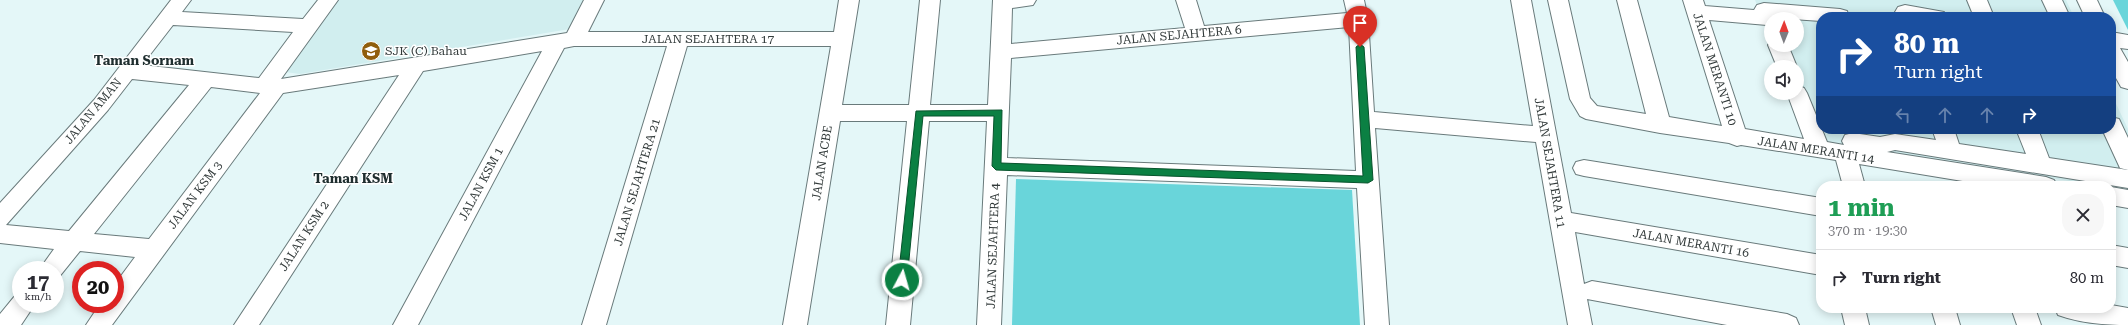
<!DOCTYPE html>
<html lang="en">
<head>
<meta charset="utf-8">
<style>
	:root { --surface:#fff; --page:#f7f7f7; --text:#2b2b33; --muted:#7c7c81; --line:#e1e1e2 }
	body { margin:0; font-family:"Roboto Serif",serif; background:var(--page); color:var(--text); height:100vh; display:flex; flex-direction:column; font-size:15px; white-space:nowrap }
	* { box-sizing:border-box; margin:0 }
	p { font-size:13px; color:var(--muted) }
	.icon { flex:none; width:22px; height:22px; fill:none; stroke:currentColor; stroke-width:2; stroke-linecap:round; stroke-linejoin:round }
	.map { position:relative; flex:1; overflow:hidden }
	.side { position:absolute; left:1816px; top:181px; width:300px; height:132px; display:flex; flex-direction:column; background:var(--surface); border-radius:16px; box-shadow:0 2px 10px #0003 }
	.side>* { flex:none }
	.top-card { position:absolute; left:1816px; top:12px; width:300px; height:122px; border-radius:16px; box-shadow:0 2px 10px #0003; background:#1a4fa0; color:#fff; overflow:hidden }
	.needle { width:26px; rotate:1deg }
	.controls { position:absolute; left:1764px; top:12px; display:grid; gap:8px }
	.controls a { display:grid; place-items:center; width:40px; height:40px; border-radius:50%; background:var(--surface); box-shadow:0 2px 10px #0003; font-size:20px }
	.speed { position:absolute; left:12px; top:261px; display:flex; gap:8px; font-size:20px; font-weight:700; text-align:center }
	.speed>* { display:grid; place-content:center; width:52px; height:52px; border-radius:50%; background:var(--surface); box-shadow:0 2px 10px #0003; line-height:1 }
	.speed small { font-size:10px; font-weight:400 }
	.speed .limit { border:6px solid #d22; background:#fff; color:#111 }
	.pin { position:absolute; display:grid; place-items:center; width:34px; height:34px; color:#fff; margin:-41px -17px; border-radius:50% 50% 50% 0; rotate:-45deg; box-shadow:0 0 4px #0007 }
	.pin .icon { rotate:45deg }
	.me { position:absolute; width:44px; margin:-22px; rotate:6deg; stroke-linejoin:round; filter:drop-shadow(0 0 3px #0008) }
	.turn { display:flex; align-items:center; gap:14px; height:84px; padding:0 12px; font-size:18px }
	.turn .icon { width:52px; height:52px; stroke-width:2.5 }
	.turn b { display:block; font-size:28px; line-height:34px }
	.lanes { display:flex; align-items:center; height:38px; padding:0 12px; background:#0003; justify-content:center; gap:20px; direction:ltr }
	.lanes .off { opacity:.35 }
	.round { display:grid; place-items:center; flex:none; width:42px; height:42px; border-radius:16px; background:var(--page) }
	.overview { display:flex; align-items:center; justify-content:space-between; height:68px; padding:0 12px }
	h1 { font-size:24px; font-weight:700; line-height:30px; color:#1e9e55 }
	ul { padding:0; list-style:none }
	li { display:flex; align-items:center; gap:12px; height:56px; padding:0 12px; border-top:1px solid var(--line) }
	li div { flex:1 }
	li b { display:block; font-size:15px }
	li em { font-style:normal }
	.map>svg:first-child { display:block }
</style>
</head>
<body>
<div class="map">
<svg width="2128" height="325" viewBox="0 0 2128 325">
	<rect width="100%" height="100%" fill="#e4f7f8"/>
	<g fill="#d1eeef">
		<polygon points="338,0 585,0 570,29 300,74 285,72"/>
		<polygon points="1755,0 2066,0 2074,17 1821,17 1821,129 2111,129 2111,93 2128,129 2128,190 1811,141 1797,93 1797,67 1773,45 1797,45 1797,19 1771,19 1771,40"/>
	</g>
	<g fill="#69d5da">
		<polygon points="2113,0 2128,0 2128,30"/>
		<polygon points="1016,179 1352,190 1360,325 1012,325"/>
	</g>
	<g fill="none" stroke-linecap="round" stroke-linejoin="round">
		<defs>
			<g id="minor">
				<path d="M171,0H191L182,12L303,19L318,0H338L281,79L567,33L584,0H604L588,32H834L839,0H859L842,105H909L920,0H940L930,105H988L993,0H1036L1033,5L1012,8L1011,44L1185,28L1176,0H1196L1204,26L1347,13L1344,0H1364L1368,19L1374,112L1533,126L1511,0H1531L1571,213L1821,255V275L1575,232L1584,284L1592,281L1787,314L1796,318L1799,325H1727L1587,299L1592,325H1568L1536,142L1375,128L1389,325H1365L1357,188L1007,175L1001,325H977L987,121H929L910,325H886L907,121H840L807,325H783L831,46H687L606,325H582L667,46H574L564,48L418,325H393L542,51L423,71L259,325H234L399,75L283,93L112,325H86L100,304H115V284L135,257L80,251L59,277L55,278V270H39L54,249L0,243V203L94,100ZM173,25L293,32L259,78L142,65ZM1349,27L1356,171L1007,158L1011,58ZM132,79L189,85L69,231L6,225L108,110ZM211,87L260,93L149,239L94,234Z"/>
				<polygon points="1548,0 1568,0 1590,98 1597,106 1646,114 1617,0 1637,0 1669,117 1722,126 1683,0 1703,0 1705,6 1754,10 1757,5 1764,3 1840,9 1847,11 1849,17 1821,17 1821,21 1777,18 1771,19 1771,24 1767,25 1709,20 1745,129 1804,139 1787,93 1797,93 1797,85 1804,88 1807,93 1827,142 1844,145 1842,141 1845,135 1853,133 1880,137 1895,134 1936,140 1932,129 1954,129 1959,144 2026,154 2016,129 2038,129 2049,158 2128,170 2120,168 2102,129 2111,129 2111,117 2119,119 2128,138 2128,188 1895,150 1887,152 2046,177 2054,180 2057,186 1993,186 1859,164 1865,186 1843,186 1836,160 1741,145 1737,146 1729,143 1660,133 1586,119 1580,116 1570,99"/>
				<polygon points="1967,0 1987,0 1994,17 1974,17"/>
				<polygon points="2042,0 2062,0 2070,17 2050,17"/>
				<polygon points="2077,0 2097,0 2105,17 2085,17"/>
				<polygon points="1905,5 1944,12 1947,17 1898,17 1895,12 1898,7"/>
				<polygon points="2111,32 2128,35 2128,49 2120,48 2128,62 2128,89 2121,87 2111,69"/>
				<polygon points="1771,40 1771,45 1788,45 1797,67 1777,67 1768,45"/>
				<polygon points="1584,160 1821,198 1821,216 1584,176 1576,174 1573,168 1576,162"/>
				<polygon points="2111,187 2128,190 2128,208 2111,205"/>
				<polygon points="2111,245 2128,248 2128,268 2111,265"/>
				<polygon points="21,294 21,304 35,304 21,325 0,325 0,314 14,297"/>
				<path d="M2111,305L2128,308V325C2105,325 2080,323 2058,315L2055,308H2111Z"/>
				<polygon points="1841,308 1865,308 1869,325 1845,325"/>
				<polygon points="1931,308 1955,308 1960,325 1936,325"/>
				<polygon points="2011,308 2035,308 2041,325 2017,325"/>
			</g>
		</defs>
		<use href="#minor" stroke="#697a7b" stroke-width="2"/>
		<use href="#minor" fill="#fff" fill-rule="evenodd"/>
	</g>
	<polygon fill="#0b8043" stroke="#07532c" points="1360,44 1364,47 1373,180 1368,183 996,170 992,166 994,116 923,116 907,280 906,283 899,283 898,280 916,111 1002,110 1001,163 1363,176 1356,47"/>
	<defs>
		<symbol id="school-disc" viewBox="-11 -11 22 22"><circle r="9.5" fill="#905e0d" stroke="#fff"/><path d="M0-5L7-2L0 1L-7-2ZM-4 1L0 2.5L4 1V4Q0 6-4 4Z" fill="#fff"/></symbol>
	</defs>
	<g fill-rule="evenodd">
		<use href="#school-disc" x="360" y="40" width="22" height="22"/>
	</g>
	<g text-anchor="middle" stroke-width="3" stroke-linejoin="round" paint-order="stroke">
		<g font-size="12" fill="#323a3a" stroke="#fff">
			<text transform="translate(1179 35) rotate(-5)" y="4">JALAN SEJAHTERA 6</text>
			<text x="708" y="43">JALAN SEJAHTERA 17</text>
			<text transform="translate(1715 69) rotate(72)" y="4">JALAN MERANTI 10</text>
			<text transform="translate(93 111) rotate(-50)" y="4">JALAN AMAN</text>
			<text transform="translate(1816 150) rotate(9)" y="4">JALAN MERANTI 14</text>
			<text transform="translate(822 163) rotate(-81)" y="4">JALAN ACBE</text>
			<text transform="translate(1550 163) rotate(80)" y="4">JALAN SEJAHTERA 11</text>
			<text transform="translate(637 182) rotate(-73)" y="4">JALAN SEJAHTERA 21</text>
			<text transform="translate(481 184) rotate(-62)" y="4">JALAN KSM 1</text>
			<text transform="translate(195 195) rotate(-53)" y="4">JALAN KSM 3</text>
			<text transform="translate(304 236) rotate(-57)" y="4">JALAN KSM 2</text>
			<text transform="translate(1691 243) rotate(10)" y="4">JALAN MERANTI 16</text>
			<text transform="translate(993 246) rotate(-88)" y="4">JALAN SEJAHTERA 4</text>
		</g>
		<g font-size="12" fill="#323a3a" stroke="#fff" text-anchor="start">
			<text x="385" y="55">SJK (C) Bahau</text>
		</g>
		<g font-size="13" font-weight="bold" fill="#1f2e2f" stroke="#fff">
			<text x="144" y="65">Taman Sornam</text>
			<text x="353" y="183">Taman KSM</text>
		</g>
	</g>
</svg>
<div class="controls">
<a><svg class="needle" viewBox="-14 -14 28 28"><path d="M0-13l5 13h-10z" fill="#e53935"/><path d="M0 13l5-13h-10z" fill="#7c7c81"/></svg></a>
<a><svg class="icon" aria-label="sound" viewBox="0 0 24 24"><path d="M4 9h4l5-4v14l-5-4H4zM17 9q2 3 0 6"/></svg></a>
</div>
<div class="speed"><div>17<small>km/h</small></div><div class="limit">20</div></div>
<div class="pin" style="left:1360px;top:47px;background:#d93025"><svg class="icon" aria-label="arrive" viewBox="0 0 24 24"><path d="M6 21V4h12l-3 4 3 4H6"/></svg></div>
<svg class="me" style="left:902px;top:280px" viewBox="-20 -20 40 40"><circle r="17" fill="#0b8043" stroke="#fff" stroke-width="3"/><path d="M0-11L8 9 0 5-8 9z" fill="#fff"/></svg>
<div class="top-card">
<div class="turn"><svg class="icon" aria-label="right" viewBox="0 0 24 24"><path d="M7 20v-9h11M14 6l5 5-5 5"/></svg><div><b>80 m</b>Turn right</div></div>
<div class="lanes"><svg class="icon off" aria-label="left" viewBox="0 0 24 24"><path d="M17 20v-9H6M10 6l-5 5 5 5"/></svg><svg class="icon off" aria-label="ahead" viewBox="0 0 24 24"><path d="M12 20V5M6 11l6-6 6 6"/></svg><svg class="icon off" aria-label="ahead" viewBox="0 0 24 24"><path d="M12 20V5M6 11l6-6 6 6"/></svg><svg class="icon" aria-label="right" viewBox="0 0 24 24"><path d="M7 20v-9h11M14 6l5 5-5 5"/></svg></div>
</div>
<section class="side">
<div class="overview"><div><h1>1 min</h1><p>370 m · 19:30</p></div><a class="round"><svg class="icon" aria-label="close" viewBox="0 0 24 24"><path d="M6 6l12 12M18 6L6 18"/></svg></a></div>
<ul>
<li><svg class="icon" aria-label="right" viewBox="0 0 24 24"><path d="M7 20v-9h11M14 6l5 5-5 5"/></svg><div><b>Turn right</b></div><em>80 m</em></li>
</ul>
</section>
</div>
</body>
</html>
